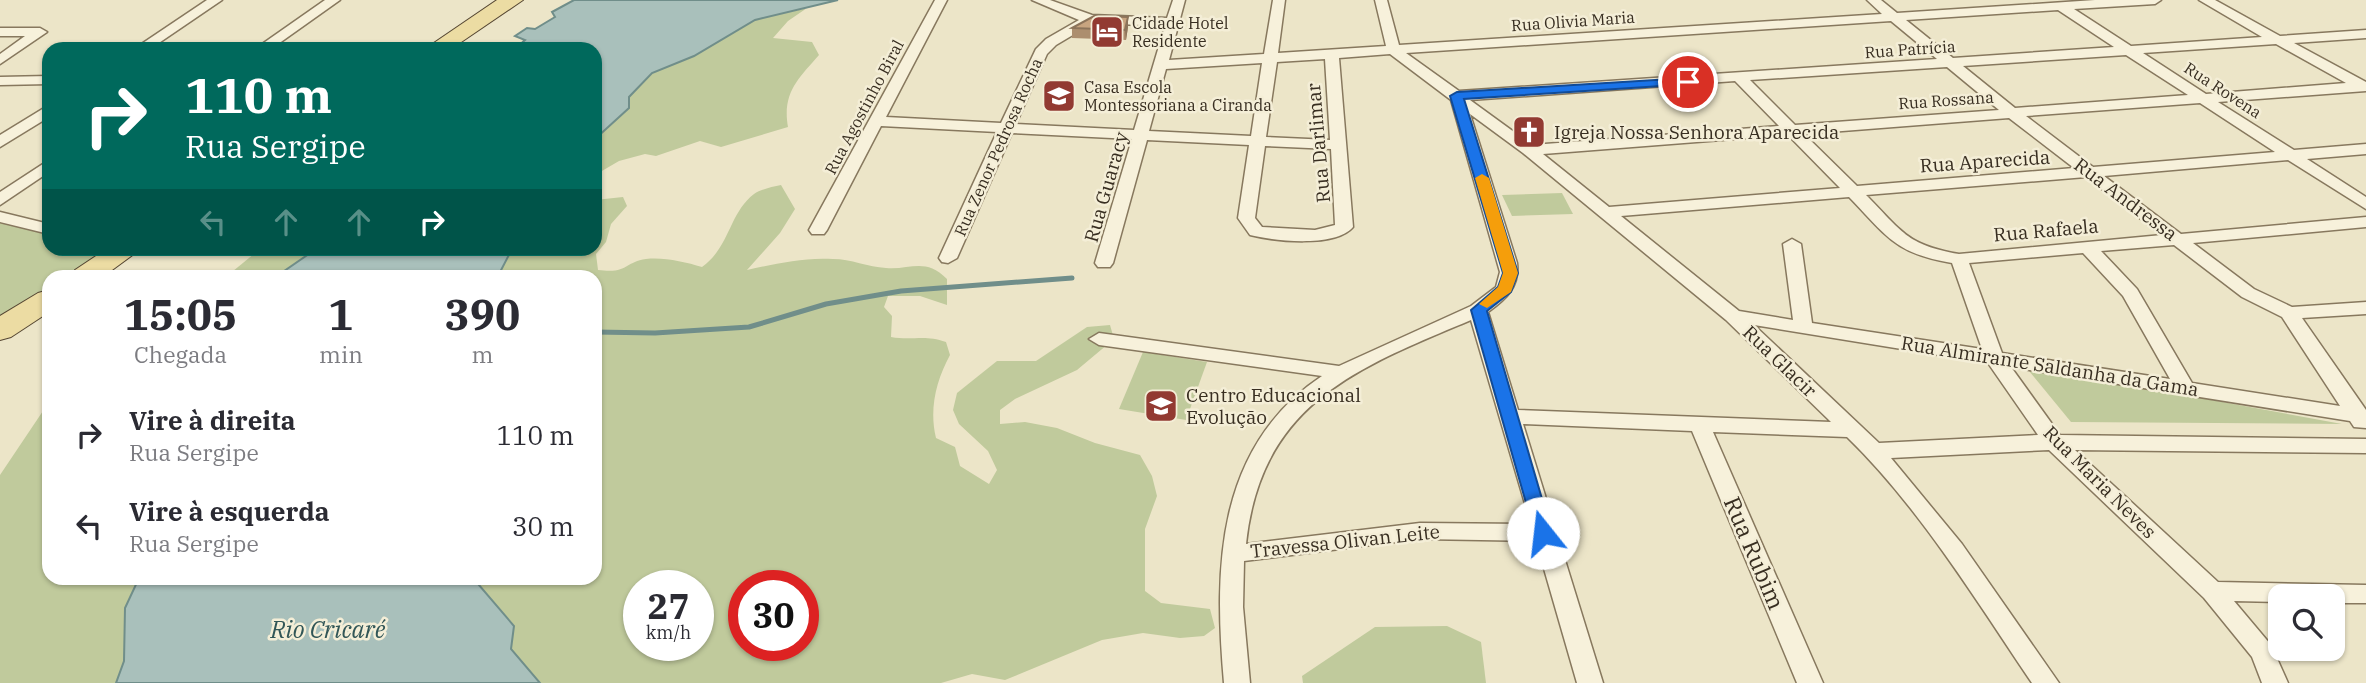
<!DOCTYPE html>
<html lang="pt">
<head>
<meta charset="utf-8">
<style>
	:root { --surface:#fff; --page:#f2f2f3; --text:#2b2b33; --muted:#7c7c81 }
	body { margin:0; font-family:"IBM Plex Serif",serif; background:var(--page); color:var(--text); height:100vh; display:flex; flex-direction:column; font-size:26px; white-space:nowrap }
	* { box-sizing:border-box; margin:0 }
	p { font-size:23px; color:var(--muted) }
	.icon { flex:none; width:38px; height:38px; fill:none; stroke:currentColor; stroke-width:2; stroke-linecap:round; stroke-linejoin:round }
	.map { position:relative; flex:1; overflow:hidden }
	.drawer { position:absolute; left:42px; top:270px; width:560px; height:315px; display:flex; flex-direction:column; background:var(--surface); border-radius:21px; box-shadow:0 2px 5px #0004 }
	.drawer>* { flex:none }
	.guide { position:absolute; left:42px; top:42px; width:560px; height:214px; border-radius:21px; box-shadow:0 2px 5px #0004; background:#00695c; color:#fff; overflow:hidden }
	.tools { position:absolute; left:2268px; top:584px; display:grid; gap:14px }
	.tools a { display:grid; place-items:center; width:77px; height:77px; border-radius:14px; background:var(--surface); box-shadow:0 2px 5px #0004; font-size:35px }
	.speed { position:absolute; left:623px; top:570px; display:flex; gap:14px; font-size:35px; font-weight:700; text-align:center }
	.speed>* { display:grid; place-content:center; width:91px; height:91px; border-radius:50%; background:var(--surface); box-shadow:0 2px 5px #0004; line-height:1 }
	.speed small { font-size:18px; font-weight:400 }
	.speed .limit { border:10px solid #d22; background:#fff; color:#111 }
	.pin { position:absolute; display:grid; place-items:center; width:60px; height:60px; color:#fff; margin:-30px; border:4px solid #fff; border-radius:50%; box-shadow:0 2px 7px #0007 }
	.me { position:absolute; width:77px; margin:-38px; rotate:344deg; stroke-linejoin:round; filter:drop-shadow(0 0 5px #0008) }
	.turn { display:flex; align-items:center; gap:24px; height:147px; padding:0 28px; font-size:32px }
	.turn .icon { width:91px; height:91px; stroke-width:2.5 }
	.turn b { display:block; font-size:49px; line-height:60px }
	.lanes { display:flex; align-items:center; height:66px; padding:0 28px; background:#0003; justify-content:center; gap:35px; direction:ltr }
	.lanes .off { opacity:.35 }
	.eta { display:flex; justify-content:space-evenly; align-items:center; height:119px; text-align:center }
	.eta b { font-size:42px; font-weight:700; line-height:49px }
	ul { padding:0; list-style:none }
	li { display:flex; align-items:center; gap:21px; height:91px; padding:0 28px }
	li div { flex:1 }
	li b { display:block; font-size:26px }
	li em { font-style:normal }
	.map>svg:first-child { display:block }
</style>
</head>
<body>
<div class="map">
<svg width="2366" height="683" viewBox="0 0 2366 683">
	<rect width="100%" height="100%" fill="#ece5c8"/>
	<g fill="#c0ca9c" fill-rule="evenodd">
		<path d="M807,8L788,21L773,38L812,42L819,55C798,79 782,93 788,127L721,147L700,141L656,156L645,154L619,161L595,175V139L629,108V97L652,73L694,56L755,20Z"/>
		<path d="M781,185L795,209L780,233L747,270C775,264 804,257 833,259C851,259 868,267 886,268C911,270 925,257 947,279V305L920,296H888L884,307L892,316L891,337C913,341 924,334 946,342L950,355C936,381 929,409 936,438L955,447L960,466L989,484L997,470L988,451L959,424L953,410L957,393L997,361H1036L1087,327L1110,325L1114,339L1077,370L1015,399L1000,410V424L1025,422L1057,428L1095,443L1140,455L1152,476L1157,496L1145,529V591L1161,603L1210,609L1215,628L1204,636L1180,638L1143,633L1102,640L1005,680L972,674L941,683H540L536,680L511,649L514,625L473,578H595V276H498L512,249L595,248V200L623,197L627,206L611,224L606,242L596,254L598,270C629,274 624,262 646,259C664,257 685,262 702,267C730,247 729,213 754,194C761,189 772,187 781,185ZM639,586H698V646H639ZM744,586H803V646H744Z"/>
		<polygon points="1562,193 1573,214 1512,216 1502,195"/>
		<polygon points="0,223 49,233 49,248 115,249 71,276 49,276 49,290 0,319"/>
		<polygon points="260,249 316,249 277,276 227,276"/>
		<polygon points="1143,352 1207,362 1186,420 1119,409"/>
		<polygon points="2025,366 2342,424 2071,422"/>
		<polygon points="49,402 49,578 139,578 125,608 124,661 116,683 0,683 0,475"/>
		<polygon points="1447,626 1481,642 1486,683 1303,683 1302,676 1375,627"/>
	</g>
	<g fill="#a9c0bb" stroke="#708e8a" stroke-width="2">
		<polygon points="574,0 838,0 755,20 694,56 652,73 629,97 629,108 595,139 595,49 515,49 525,40 515,36 527,28 535,29 555,17 552,12"/>
		<polygon points="316,249 316,248 512,249 498,276 277,276"/>
		<polygon points="139,578 473,578 514,626 511,649 540,683 116,683 124,661 125,608"/>
	</g>
	<g fill="none" stroke-linecap="round" stroke-linejoin="round">
		<polyline stroke="#708e8a" stroke-width="5" points="595,332 655,333 749,327 826,304 901,291 1072,278"/>
		<defs>
			<g id="minor">
				<polygon points="207,0 222,0 150,49 134,49"/>
				<polygon points="325,0 340,0 271,49 255,49"/>
				<path d="M935,0H947L886,117L1001,123L1036,49L1046,39L1079,20L1032,0H1050L1092,15L1167,18L1173,0H1185L1169,60L1264,54L1273,0H1285L1278,53L1386,46L1375,0H1387L1399,45L1882,14L1867,0H1881L1897,13L2095,0H2161L2155,4L2074,9L2131,46L2262,37L2199,0H2215L2280,36L2366,30V38L2294,43L2366,82V91L2218,102L2294,150L2366,144V154L2307,159L2366,197V209L2288,160L2104,176L2181,234L2366,217V227L2193,243L2254,289L2292,307L2366,302V314L2302,318L2366,410V428L2354,427L2350,421L2011,367L2060,435L2366,439V453L2075,450L2218,582L2366,585V603H2333V597H2280V602L2234,601L2271,645L2288,683H2262L2252,657L2204,598L2049,450L1891,458L1962,544L2059,683H2032C1975,599 1920,508 1847,437L1713,432L1823,683H1797L1692,431L1523,424L1603,683H1577L1536,541L1420,539L1244,561L1243,607L1250,683H1224C1214,569 1215,447 1322,376L1099,345L1089,339L1099,333L1339,366L1471,306L1496,287L1500,272L1451,100L1390,54L1339,58L1353,227C1335,248 1274,241 1250,235L1238,218L1249,145L1147,140L1113,263L1110,267H1098L1095,263L1132,139L1012,133L957,258L948,263L942,262L939,258L997,132L881,126L827,230L824,234H812L809,230ZM2058,10L2114,47L1953,58L1906,20ZM1891,21L1937,59L1459,91L1406,53ZM1093,23L1165,26L1134,130L1016,124L1047,54L1056,45ZM2276,44L2346,83L2206,94L2143,53ZM2126,55L2188,95L2015,108L1963,66ZM1325,59L1330,140L1266,137L1277,62ZM1262,63L1251,136L1149,131L1166,69ZM1947,67L1999,110L1795,125L1750,80ZM1735,81L1779,126L1532,145L1470,100ZM2200,103L2275,152L2093,167L2026,116ZM1470,114L1523,153L1726,320L1831,422L1518,410L1488,312C1506,299 1520,287 1517,263ZM2009,118L2074,168L1857,186L1804,134ZM1788,135L1840,188L1609,207L1543,154ZM1265,146L1331,149L1335,225L1315,230L1262,227L1255,218ZM2086,177L2162,235L1959,254C1906,245 1902,231 1866,195ZM1849,197C1888,237 1894,253 1952,263L1982,349L1812,323L1801,244L1792,239L1783,244L1793,320L1739,311L1621,216ZM2174,245L2242,297L2282,317L2340,406L2192,383L2137,289L2101,251ZM2083,253L2123,296L2170,379L2002,353L1969,263ZM1471,320L1531,524L1420,523L1246,544C1261,403 1357,368 1471,320ZM1754,325L1988,363L2038,435L1879,443Z"/>
				<polygon points="0,28 40,28 47,32 0,64 0,54 25,36 0,36"/>
				<polygon points="49,76 49,84 0,85 0,77"/>
				<polygon points="49,105 49,117 0,147 0,135"/>
				<polygon points="49,160 49,172 0,205 0,192"/>
				<polygon points="0,212 49,224 49,234 0,222"/>
			</g>
			<g id="primary">
				<polygon points="497,0 523,0 451,49 425,49"/>
				<polygon points="108,248 142,248 104,276 71,276 75,270"/>
				<polygon points="49,290 49,312 11,337 0,340 0,316 38,293"/>
			</g>
		</defs>
		<use href="#minor" stroke="#87785e" stroke-width="3"/>
		<use href="#primary" stroke="#554632" stroke-width="2"/>
		<use href="#minor" fill="#f7f1db" fill-rule="evenodd"/>
		<use href="#primary" fill="#ecdca3" fill-rule="evenodd"/>
	</g>
	<polygon fill="#ac8e6e" points="1128,27 1126,40 1072,38 1072,28"/>
	<polygon fill="#8c745a" points="1128,17 1128,27 1126,40 1125,30"/>
	<polygon fill="#c8a580" stroke="#8c745a" stroke-width="2" points="1094,16 1128,17 1125,30 1072,28"/>
	<polygon fill="#1a73e8" stroke="#114b97" stroke-width="2" points="1688,78 1694,82 1692,84 1464,99 1518,273 1511,292 1487,311 1552,533 1549,538 1536,538 1471,310 1498,287 1503,273 1450,96 1457,92"/>
	<polygon fill="#f59e0b" points="1482,174 1489,178 1518,273 1511,292 1487,308 1479,304 1498,287 1503,273 1475,178"/>
	<defs>
		<symbol id="hotel-square" viewBox="-11 -11 22 22"><rect x="-9" y="-9" width="18" height="18" rx="4" fill="#923a32" stroke="#f4eed7"/><path d="M-6-4.5h1.5V1H6V5H4.5V3h-9V5H-6ZM-4 0a1.8 1.8 0 1 1 3.6 0ZM.5 0V-2.5h3Q6-2.5 6 0Z" fill="#fff"/></symbol>
		<symbol id="school-square" viewBox="-11 -11 22 22"><rect x="-9" y="-9" width="18" height="18" rx="4" fill="#923a32" stroke="#f4eed7"/><path d="M0-5L7-2L0 1L-7-2ZM-4 1L0 2.5L4 1V4Q0 6-4 4Z" fill="#fff"/></symbol>
		<symbol id="church-square" viewBox="-11 -11 22 22"><rect x="-9" y="-9" width="18" height="18" rx="4" fill="#923a32" stroke="#f4eed7"/><path d="M-1.2-6h2.4v3.5h3.3v2.4h-3.3V6h-2.4V-.1h-3.3v-2.4h3.3Z" fill="#fff"/></symbol>
	</defs>
	<g fill-rule="evenodd">
		<use href="#hotel-square" x="1088" y="13" width="38" height="38"/>
		<use href="#school-square" x="1040" y="77" width="38" height="38"/>
		<use href="#church-square" x="1510" y="113" width="38" height="38"/>
		<use href="#school-square" x="1142" y="387" width="38" height="38"/>
	</g>
	<g text-anchor="middle" stroke-width="5" stroke-linejoin="round" paint-order="stroke">
		<g font-size="16" fill="#382e21" stroke="#f4eed7">
			<text transform="translate(1573 21) rotate(-4)" y="6">Rua Olivia Maria</text>
			<text transform="translate(1910 49) rotate(-4)" y="6">Rua Patrícia</text>
			<text transform="translate(2223 90) rotate(33)" y="6">Rua Rovena</text>
			<text transform="translate(1946 100) rotate(-4)" y="6">Rua Rossana</text>
			<text transform="translate(864 107) rotate(-62)" y="6">Rua Agostinho Biral</text>
			<text transform="translate(998 147) rotate(-66)" y="6">Rua Zenor Pedrosa Rocha</text>
		</g>
		<g font-size="16" fill="#382e21" stroke="#f4eed7" text-anchor="start">
			<text x="1132" y="29">Cidade Hotel<tspan x="1132" dy="18">Residente</tspan></text>
			<text x="1084" y="93">Casa Escola<tspan x="1084" dy="18">Montessoriana a Ciranda</tspan></text>
		</g>
		<g font-size="19" fill="#382e21" stroke="#f4eed7" text-anchor="start">
			<text x="1554" y="139">Igreja Nossa Senhora Aparecida</text>
			<text x="1186" y="402">Centro Educacional<tspan x="1186" dy="22">Evolução</tspan></text>
		</g>
		<g font-size="19" fill="#382e21" stroke="#f4eed7">
			<text transform="translate(1318 143) rotate(-95)" y="7">Rua Darlimar</text>
			<text transform="translate(1985 161) rotate(-4)" y="7">Rua Aparecida</text>
			<text transform="translate(1106 187) rotate(-74)" y="7">Rua Guaracy</text>
			<text transform="translate(2126 199) rotate(37)" y="7">Rua Andressa</text>
			<text transform="translate(2046 230) rotate(-5)" y="7">Rua Rafaela</text>
			<text transform="translate(1780 361) rotate(44)" y="7">Rua Glacir</text>
			<text transform="translate(2050 366) rotate(9)" y="7">Rua Almirante Saldanha da Gama</text>
			<text transform="translate(2100 482) rotate(45)" y="7">Rua Maria Neves</text>
			<text transform="translate(1345 541) rotate(-6)" y="7">Travessa Olivan Leite</text>
		</g>
		<g font-size="23" fill="#382e21" stroke="#f4eed7">
			<text transform="translate(1754 553) rotate(67)" y="8">Rua Rubim</text>
		</g>
		<g font-size="24" font-style="italic" fill="#315657" stroke="#f4eed7">
			<text x="328" y="638">Rio Cricaré</text>
		</g>
	</g>
</svg>
<div class="tools">
<a><svg class="icon" aria-label="search" viewBox="0 0 24 24"><circle cx="10" cy="10" r="6"/><path d="M15 15l6 6"/></svg></a>
</div>
<div class="speed"><div>27<small>km/h</small></div><div class="limit">30</div></div>
<div class="pin" style="left:1688px;top:82px;background:#d93025"><svg class="icon" aria-label="arrive" viewBox="0 0 24 24"><path d="M6 21V4h12l-3 4 3 4H6"/></svg></div>
<svg class="me" style="left:1543px;top:533px" viewBox="-20 -20 40 40"><circle r="19" fill="#fff"/><path d="M0-13L10 11 0 6-10 11z" fill="#1a73e8"/></svg>
<div class="guide">
<div class="turn"><svg class="icon" aria-label="right" viewBox="0 0 24 24"><path d="M7 20v-9h11M14 6l5 5-5 5"/></svg><div><b>110 m</b>Rua Sergipe</div></div>
<div class="lanes"><svg class="icon off" aria-label="left" viewBox="0 0 24 24"><path d="M17 20v-9H6M10 6l-5 5 5 5"/></svg><svg class="icon off" aria-label="ahead" viewBox="0 0 24 24"><path d="M12 20V5M6 11l6-6 6 6"/></svg><svg class="icon off" aria-label="ahead" viewBox="0 0 24 24"><path d="M12 20V5M6 11l6-6 6 6"/></svg><svg class="icon" aria-label="right" viewBox="0 0 24 24"><path d="M7 20v-9h11M14 6l5 5-5 5"/></svg></div>
</div>
<section class="drawer">
<div class="eta">
<div><b>15:05</b><p>Chegada</p></div>
<div><b>1</b><p>min</p></div>
<div><b>390</b><p>m</p></div>
</div>
<ul>
<li><svg class="icon" aria-label="right" viewBox="0 0 24 24"><path d="M7 20v-9h11M14 6l5 5-5 5"/></svg><div><b>Vire à direita</b><p>Rua Sergipe</p></div><em>110 m</em></li>
<li><svg class="icon" aria-label="left" viewBox="0 0 24 24"><path d="M17 20v-9H6M10 6l-5 5 5 5"/></svg><div><b>Vire à esquerda</b><p>Rua Sergipe</p></div><em>30 m</em></li>
</ul>
</section>
</div>
</body>
</html>
